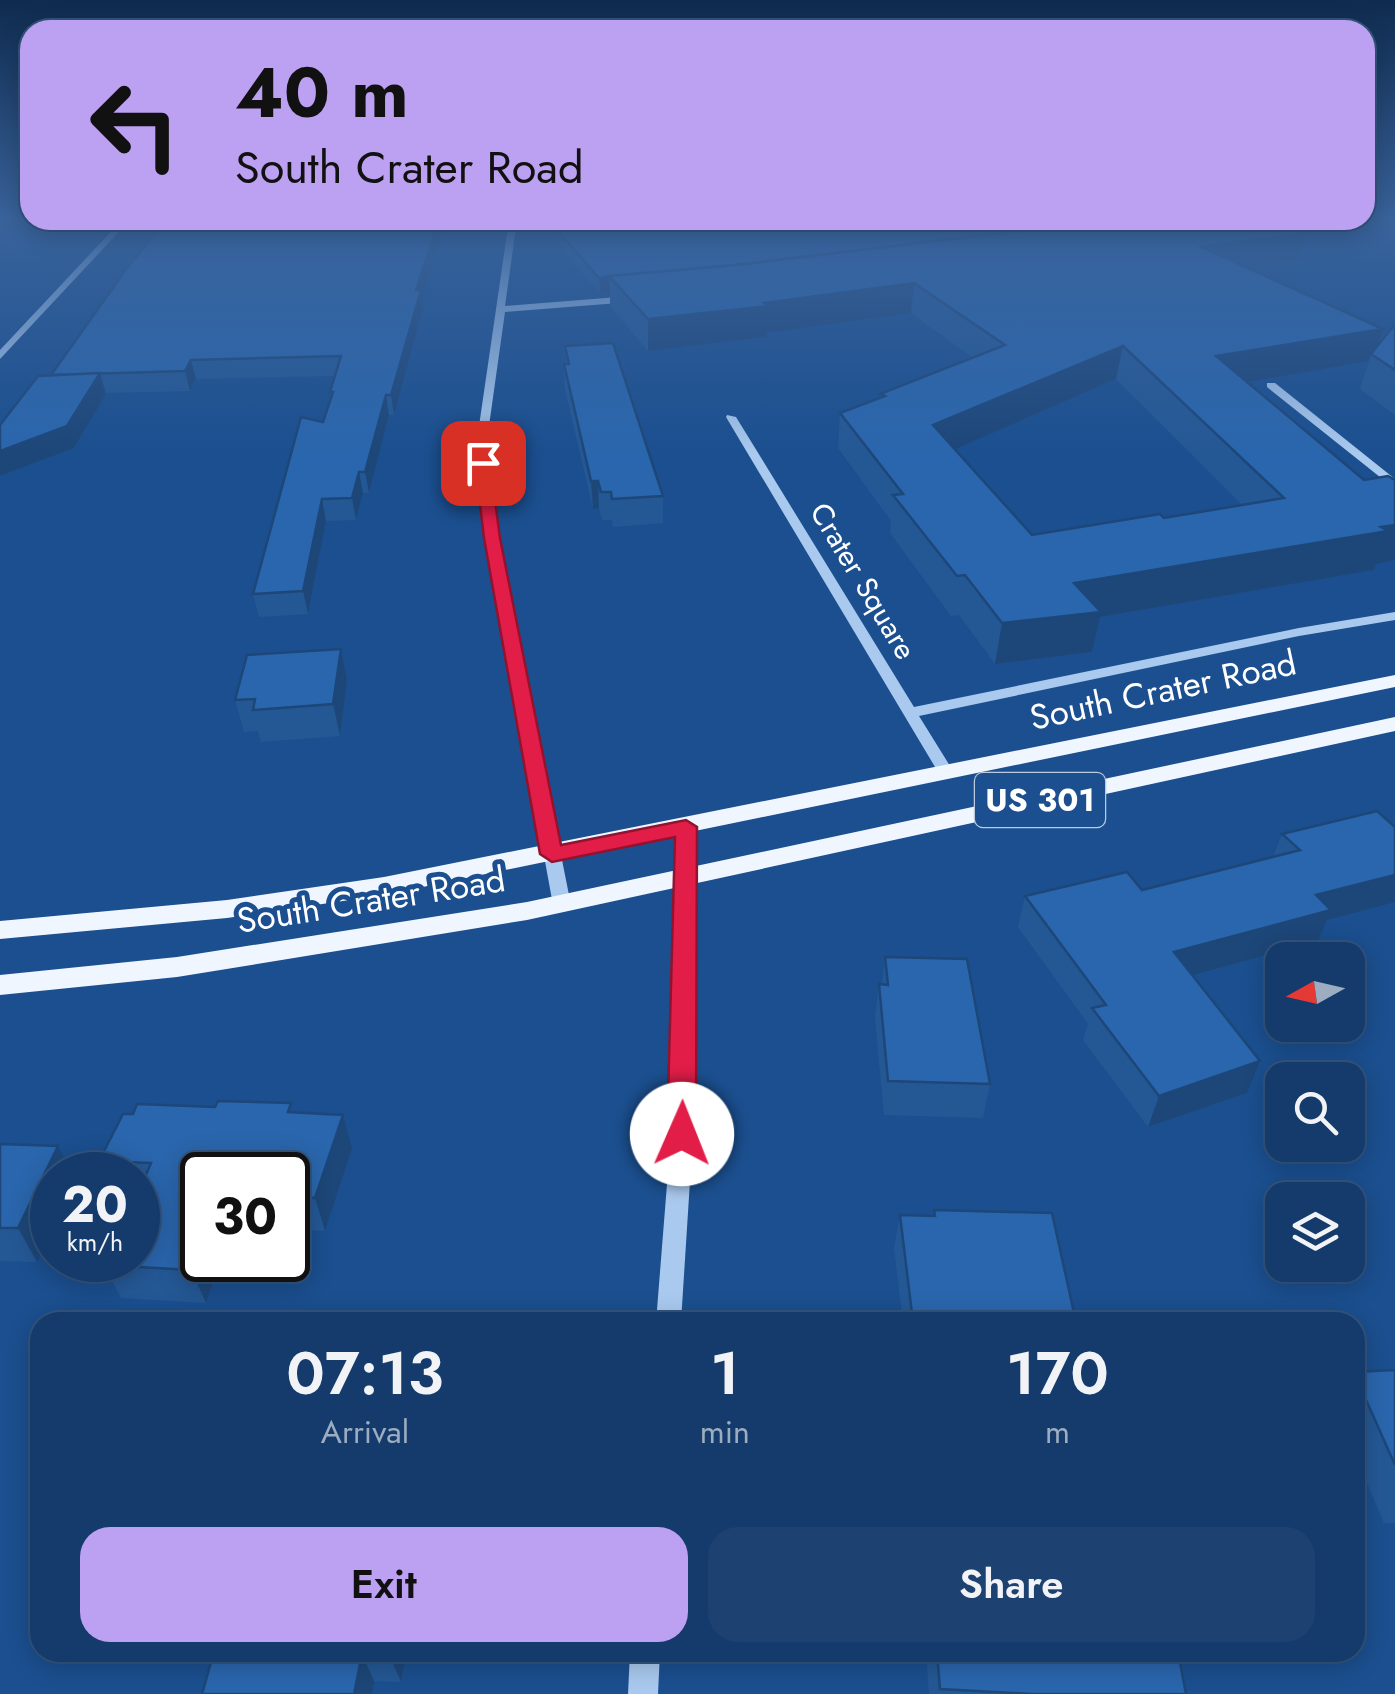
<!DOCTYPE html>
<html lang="en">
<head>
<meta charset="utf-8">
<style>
	:root { --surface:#143b6b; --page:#1d4271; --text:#f1f3f6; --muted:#9dadc1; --line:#33557e; --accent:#bca0f2 }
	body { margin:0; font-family:Jost,sans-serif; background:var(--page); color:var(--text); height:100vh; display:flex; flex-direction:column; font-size:38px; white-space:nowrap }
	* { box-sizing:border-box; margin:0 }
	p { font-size:32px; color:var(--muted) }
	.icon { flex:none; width:55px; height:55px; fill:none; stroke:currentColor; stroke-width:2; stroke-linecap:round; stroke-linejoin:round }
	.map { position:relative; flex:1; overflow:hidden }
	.panel { position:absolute; left:30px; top:1312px; width:1335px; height:350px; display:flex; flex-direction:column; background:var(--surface); border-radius:30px; box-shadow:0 5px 25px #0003,0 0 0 2px var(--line) }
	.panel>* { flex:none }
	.guide { position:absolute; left:20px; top:20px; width:1355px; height:210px; border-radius:30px; box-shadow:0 5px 25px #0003,0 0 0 2px var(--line); background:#bca0f2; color:#111; overflow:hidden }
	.needle { width:65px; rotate:262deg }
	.fabs { position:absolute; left:1265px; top:942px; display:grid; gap:20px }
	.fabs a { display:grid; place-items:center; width:100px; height:100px; border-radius:20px; background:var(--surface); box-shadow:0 5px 25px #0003,0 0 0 2px var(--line); font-size:50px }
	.speed { position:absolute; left:30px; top:1152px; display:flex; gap:20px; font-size:50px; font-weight:700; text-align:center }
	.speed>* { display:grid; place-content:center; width:130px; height:130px; border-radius:50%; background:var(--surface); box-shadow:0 5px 25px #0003,0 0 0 2px var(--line); line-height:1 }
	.speed small { font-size:25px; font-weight:400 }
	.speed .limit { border:5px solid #111; border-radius:15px; background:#fff; color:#111 }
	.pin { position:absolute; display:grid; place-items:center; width:85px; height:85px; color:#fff; margin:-42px; border-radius:20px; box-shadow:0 5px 15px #0006 }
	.me { position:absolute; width:110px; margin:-55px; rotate:1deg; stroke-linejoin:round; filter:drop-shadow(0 0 8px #0008) }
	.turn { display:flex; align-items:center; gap:35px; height:210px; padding:0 50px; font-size:45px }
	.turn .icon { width:130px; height:130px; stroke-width:2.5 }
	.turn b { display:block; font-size:70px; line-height:85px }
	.eta { display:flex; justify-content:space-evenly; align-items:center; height:170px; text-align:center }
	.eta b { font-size:60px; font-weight:600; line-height:70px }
	.action { display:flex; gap:20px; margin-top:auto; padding:20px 50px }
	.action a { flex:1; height:115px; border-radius:30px; background:var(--accent); color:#111; font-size:40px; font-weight:600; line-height:115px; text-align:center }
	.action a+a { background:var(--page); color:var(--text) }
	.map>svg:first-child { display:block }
</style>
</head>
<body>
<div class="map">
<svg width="1395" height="1694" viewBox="0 0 1395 1694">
	<rect width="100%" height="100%" fill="#1b4f8f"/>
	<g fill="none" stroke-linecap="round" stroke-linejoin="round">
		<g fill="#a9c9ee" fill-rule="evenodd">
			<polygon points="122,220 130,220 0,359 0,350"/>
			<polygon points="509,220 517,220 505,306 631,296 635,299 631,302 505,312 488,433 489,463 498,539 571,905 562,911 553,905 486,539 477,463 478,433"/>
			<polygon points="1267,383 1275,383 1395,479 1395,489 1267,387"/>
			<polygon points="727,415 736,417 914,707 1299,628 1395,612 1395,620 1299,636 919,716 955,774 953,777 941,777 726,417"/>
			<polygon points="686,822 695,827 693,1134 681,1322 656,1322 671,1134 677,827"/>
			<polygon points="630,1652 660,1652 658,1694 628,1694"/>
		</g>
		<g fill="#f0f6ff" fill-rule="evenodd">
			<polygon points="1395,675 1395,687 384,895 227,918 0,939 0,921 227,900 384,877"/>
			<polygon points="1395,717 1395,731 527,920 177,977 0,995 0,975 177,957 527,902"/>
		</g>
		<polygon fill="#fff" fill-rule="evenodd" points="0,217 7,217 0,221"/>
	</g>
	<g fill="#245895" fill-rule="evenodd">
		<path d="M556,229L1307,233L1299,261L1248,268L1378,346L1395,324V415L1360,389L1369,361L1247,382L1364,480H1395V560L1376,564L1374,570L1100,617L1092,652L995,664L959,615L951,616L890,533L891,521L838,448L840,413L880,398V394L973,358L911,313L767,333V337L648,351L610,306V293L600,294L557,243ZM1116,379L1242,505L1164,518L1032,535L954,449Z"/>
		<polygon points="422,298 423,308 394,415 389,415 369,493 363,493 356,520 326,521 308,614 259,617 253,594 323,422 331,398 330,392 335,376 196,379 190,391 106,393 74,448 0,476 0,425 51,376"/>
		<polygon points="565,346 663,496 663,523 613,527 612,520 602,520 599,508 593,509 565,389 564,364 566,364"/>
		<polygon points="341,649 347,680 340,736 261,742 258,731 244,732 235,700"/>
		<polygon points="1395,827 1327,920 1318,941 1192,975 1247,1093 1148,1127 1083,1040 1088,1024 1018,927 1025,896 1142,890 1273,857 1282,834"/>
		<polygon points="885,957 990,1084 983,1118 884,1115 875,1018 879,984 882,984"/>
		<polygon points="294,1113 352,1149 325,1231 288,1229 288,1175 202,1175 202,1260 250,1260 248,1268 219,1267 206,1303 121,1298 104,1265 138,1260 138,1175 106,1175 99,1161"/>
		<polygon points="0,1144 37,1262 0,1261"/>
		<polygon points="934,1210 1076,1322 903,1322 894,1248 900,1215 933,1216"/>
		<polygon points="1395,1370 1395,1523 1384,1523 1355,1455 1355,1372"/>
		<polygon points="198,1652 407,1652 401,1682 374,1681 213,1655 200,1655"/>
		<polygon points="926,1652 1178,1652 1186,1694 929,1694"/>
	</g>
	<g fill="#1d4779">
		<polygon points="439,220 446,220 422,298 423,308 394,415 391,395 416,290"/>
		<polygon points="1307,233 1299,261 1195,275 1201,247"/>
		<polygon points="609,277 610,293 600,294 599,278"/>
		<polygon points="914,283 911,313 767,333 767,337 648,351 648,319"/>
		<polygon points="1383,329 1374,356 1371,354 1369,361 1208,389 1216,356"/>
		<polygon points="1123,346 1116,379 928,461 933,425"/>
		<polygon points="191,360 196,379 190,391 185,371"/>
		<polygon points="100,373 106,394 74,448 0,476 0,451"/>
		<polygon points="386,395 389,415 369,493 365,472"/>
		<polygon points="359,472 363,493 356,520 352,498"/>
		<polygon points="591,481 598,481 599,508 593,509"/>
		<polygon points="322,499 326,521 308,614 303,591"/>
		<polygon points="1395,525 1395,560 1376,564 1374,570 1100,617 1092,652 995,664 1002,623 1074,583"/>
		<polygon points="341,649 347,680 340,736 333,704"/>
		<polygon points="1395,875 1395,902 1327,920 1318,941 1164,983 1174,952 1316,895"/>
		<polygon points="1260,1061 1247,1093 1148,1127 1159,1096"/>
		<polygon points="343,1115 352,1149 325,1231 315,1198"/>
		<polygon points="58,1146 73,1175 52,1175 52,1228 37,1262 18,1228"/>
		<polygon points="202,1240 202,1260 216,1260 219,1267 206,1303 191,1270"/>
		<polygon points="391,1652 407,1652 401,1682 390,1656"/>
		<polygon points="362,1654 374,1681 372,1694 354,1694"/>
	</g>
	<g fill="#2a66ad" stroke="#1d4779" stroke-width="2.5" fill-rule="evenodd">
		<polygon points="171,220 439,220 416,290 421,290 391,395 386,395 365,472 359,472 352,498 322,499 303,591 253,594 301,417 323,422 333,392 330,392 341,356 191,360 185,371 51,375 130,264 159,230"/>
		<polygon points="578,220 1110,220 736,265 599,278 556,229 578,227"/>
		<path d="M1113,220H1273L1307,233L1201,247L1383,329L1216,356L1364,480L1388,476L1395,480V525L1381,527L1388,531L1074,583L1101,612L1002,623L965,575L957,576L893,495L903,494L840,413L885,396L880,394L1005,345L914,283L764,303L768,306L648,319L609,276L736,265ZM1123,346L1284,498L1164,518L1160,514L1032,535L933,425Z"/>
		<polygon points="1395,324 1395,370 1371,354"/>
		<polygon points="613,343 663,496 612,499 611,492 601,492 598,481 591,481 564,364 569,364 565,346"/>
		<polygon points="100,373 67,426 0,451 0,425 38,376"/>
		<polygon points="341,649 333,704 253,710 255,699 235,700 247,655"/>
		<polygon points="1377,811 1395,827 1395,875 1316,895 1331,910 1174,952 1260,1061 1159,1096 1092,1008 1106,1005 1025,896 1127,872 1142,890 1300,850 1282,834"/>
		<polygon points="885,957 967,959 990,1084 888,1081 879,984 888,985"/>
		<polygon points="218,1101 291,1103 288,1112 343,1115 315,1198 288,1196 288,1175 202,1175 202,1240 191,1270 104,1265 106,1260 138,1260 138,1193 151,1163 99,1161 123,1114 133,1114 137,1104 215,1107"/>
		<polygon points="0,1144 58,1146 18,1228 0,1228"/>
		<polygon points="934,1210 1052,1213 1076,1322 913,1322 900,1215 935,1216"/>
		<polygon points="1395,1370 1395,1465 1355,1375 1355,1372"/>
		<polygon points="214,1652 391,1652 390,1656 362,1654 354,1694 202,1694"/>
		<polygon points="937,1652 1178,1652 1186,1694 1033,1694 940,1689"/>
	</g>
	<linearGradient id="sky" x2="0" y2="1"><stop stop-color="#0f2b4f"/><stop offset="0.48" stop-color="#39639b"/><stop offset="1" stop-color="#39639b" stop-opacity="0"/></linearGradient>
	<rect width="1395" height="454" fill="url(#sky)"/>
	<polygon fill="#e11d48" stroke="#92132f" stroke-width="2.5" points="483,459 490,463 500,538 561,845 686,820 697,827 696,1134 692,1142 682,1145 671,1142 667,1134 675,837 552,862 540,854 484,538 475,463"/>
	<g text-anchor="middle" stroke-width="10" stroke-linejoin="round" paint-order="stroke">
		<g font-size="30" fill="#fff" stroke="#1b4f8f">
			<text transform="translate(863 581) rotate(59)" y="10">Crater Square</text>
		</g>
		<rect fill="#1b4f8f" stroke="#bbcadd" stroke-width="2.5" x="975" y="773" width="130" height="54" rx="8"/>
		<g font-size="32" font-weight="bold" fill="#fff">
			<text x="1040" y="811">US 301</text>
		</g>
		<g font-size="35" fill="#fff" stroke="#1b4f8f">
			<text transform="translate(1163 690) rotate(-12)" y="12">South Crater Road</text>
			<text transform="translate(371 900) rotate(-9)" y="12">South Crater Road</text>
		</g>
	</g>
</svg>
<div class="fabs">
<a><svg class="needle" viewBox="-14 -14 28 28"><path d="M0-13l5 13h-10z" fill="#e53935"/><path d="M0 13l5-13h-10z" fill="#9dadc1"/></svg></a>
<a><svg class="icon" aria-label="search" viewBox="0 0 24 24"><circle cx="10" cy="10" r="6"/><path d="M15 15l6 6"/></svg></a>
<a><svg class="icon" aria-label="layers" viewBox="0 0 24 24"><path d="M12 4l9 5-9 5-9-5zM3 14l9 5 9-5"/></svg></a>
</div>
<div class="speed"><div>20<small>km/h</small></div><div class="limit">30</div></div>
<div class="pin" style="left:483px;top:463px;background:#d93025"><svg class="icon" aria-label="arrive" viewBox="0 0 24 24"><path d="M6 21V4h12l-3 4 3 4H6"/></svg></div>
<svg class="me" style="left:682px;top:1134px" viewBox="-20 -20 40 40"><circle r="19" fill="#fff"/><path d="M0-13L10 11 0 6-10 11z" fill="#e11d48"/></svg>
<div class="guide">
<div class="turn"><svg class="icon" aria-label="left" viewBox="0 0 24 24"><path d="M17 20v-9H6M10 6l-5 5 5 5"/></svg><div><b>40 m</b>South Crater Road</div></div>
</div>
<section class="panel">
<div class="eta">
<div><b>07:13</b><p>Arrival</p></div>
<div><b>1</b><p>min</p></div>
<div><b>170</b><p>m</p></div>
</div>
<div class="action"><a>Exit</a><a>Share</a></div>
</section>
</div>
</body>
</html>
